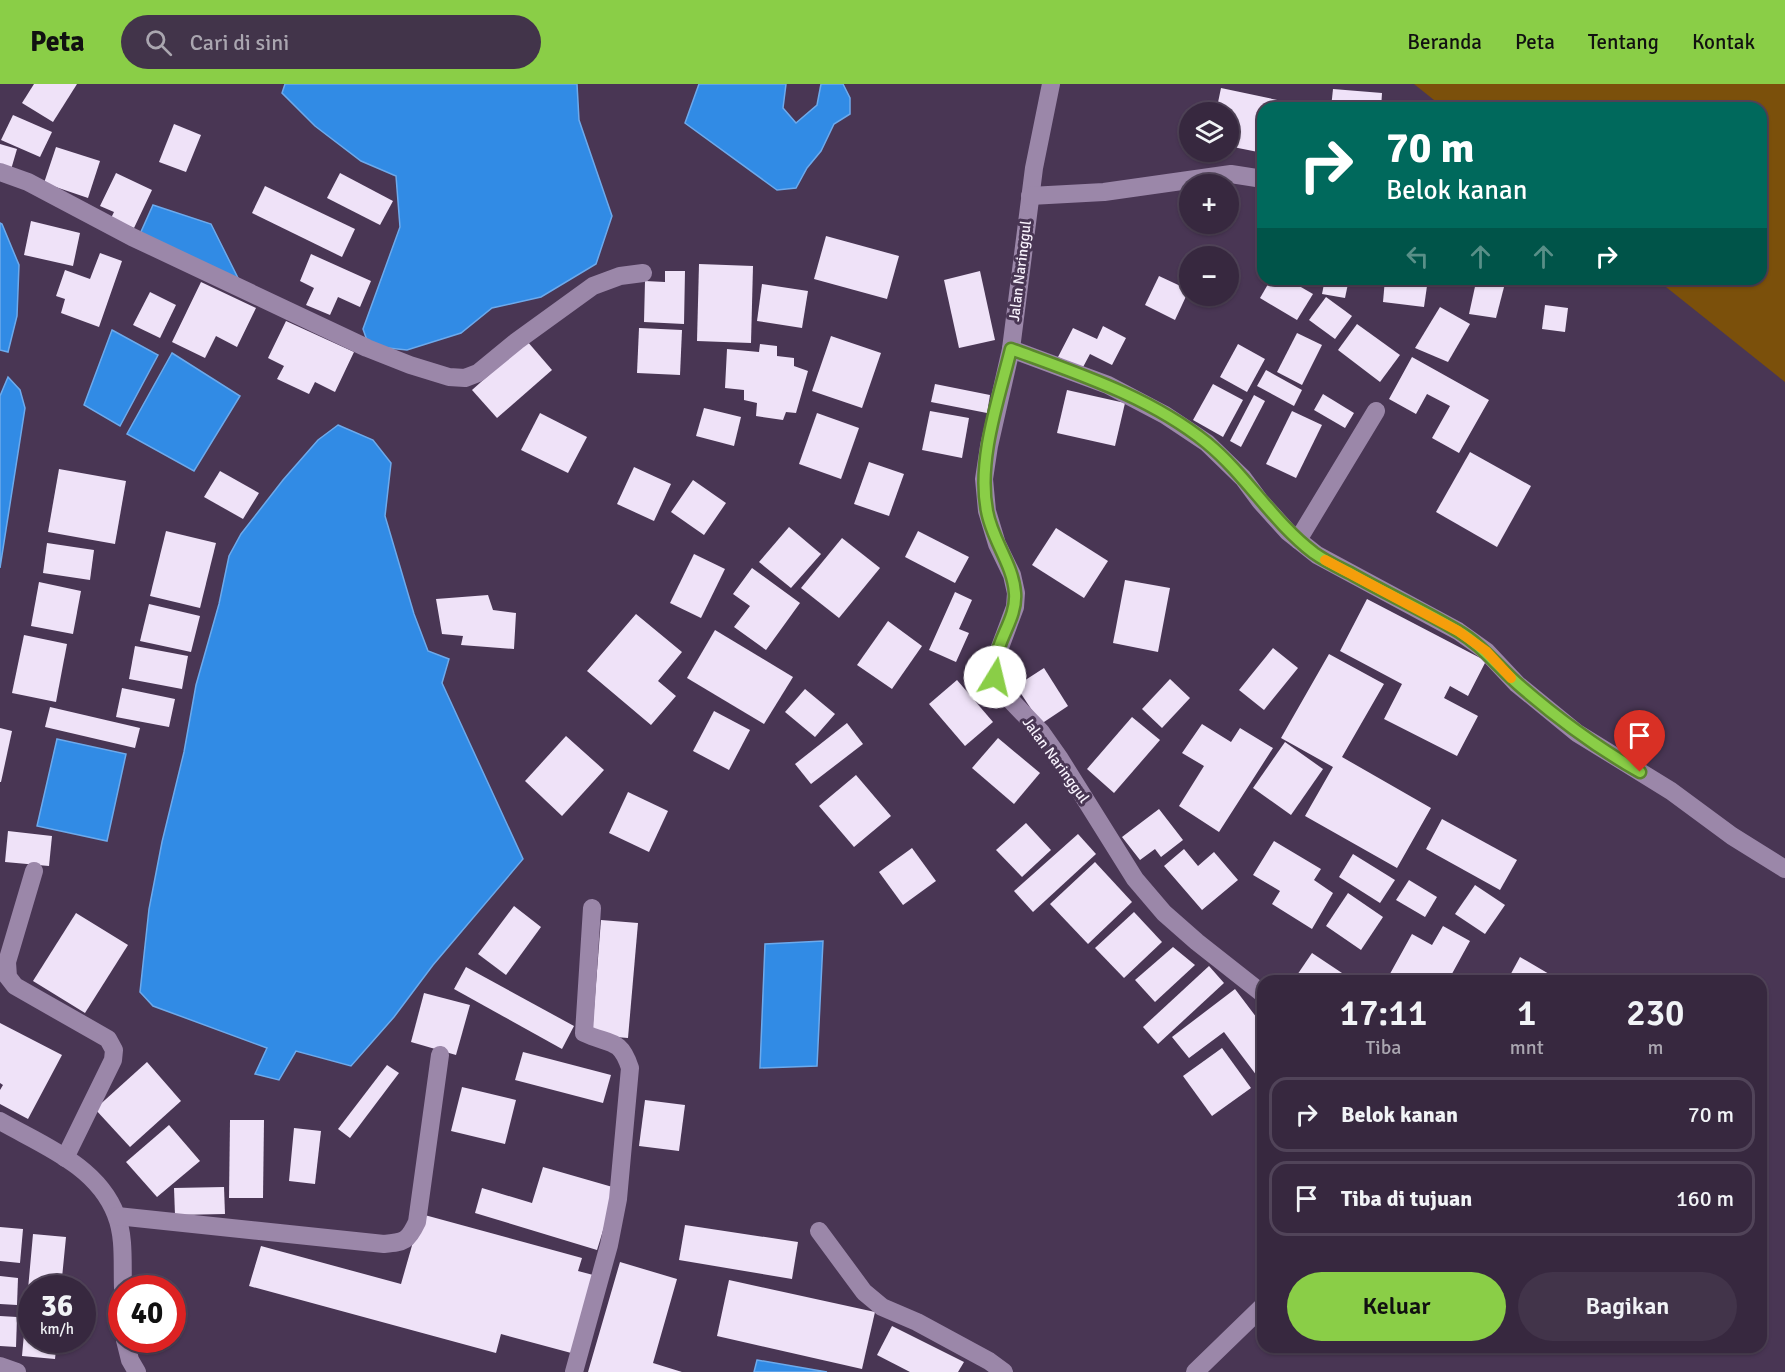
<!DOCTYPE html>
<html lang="id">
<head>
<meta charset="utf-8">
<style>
	:root { --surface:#37283f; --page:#42344a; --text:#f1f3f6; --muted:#aaa6b0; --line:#514459; --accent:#8ace47 }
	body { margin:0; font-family:Signika,sans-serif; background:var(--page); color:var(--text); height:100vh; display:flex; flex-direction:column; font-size:22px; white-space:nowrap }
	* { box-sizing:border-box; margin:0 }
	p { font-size:20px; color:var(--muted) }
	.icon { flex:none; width:33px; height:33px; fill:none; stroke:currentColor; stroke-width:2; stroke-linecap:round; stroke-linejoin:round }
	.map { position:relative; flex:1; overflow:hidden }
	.details { position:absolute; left:1257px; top:891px; width:510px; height:378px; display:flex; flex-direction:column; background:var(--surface); border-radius:18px; box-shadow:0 2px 4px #0004,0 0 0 2px var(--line) }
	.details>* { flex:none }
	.top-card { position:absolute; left:1257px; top:18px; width:510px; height:183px; border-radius:18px; box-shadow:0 2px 4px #0004,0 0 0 2px var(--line); background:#00695c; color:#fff; overflow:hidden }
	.buttons { position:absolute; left:1179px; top:18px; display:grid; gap:12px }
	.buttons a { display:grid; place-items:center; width:60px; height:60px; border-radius:50%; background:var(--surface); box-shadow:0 2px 4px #0004,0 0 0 2px var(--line); font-size:30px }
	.speed { position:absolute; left:18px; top:1191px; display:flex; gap:12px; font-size:30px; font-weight:700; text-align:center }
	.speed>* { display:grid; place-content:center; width:78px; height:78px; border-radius:50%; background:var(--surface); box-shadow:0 2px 4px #0004,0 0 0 2px var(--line); line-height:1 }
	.speed small { font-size:15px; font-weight:400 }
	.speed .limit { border:9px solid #d22; background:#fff; color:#111 }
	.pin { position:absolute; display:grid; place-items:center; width:51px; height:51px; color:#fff; margin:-62px -26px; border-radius:50% 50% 50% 0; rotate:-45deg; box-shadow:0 0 6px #0007 }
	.pin .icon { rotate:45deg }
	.me { position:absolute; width:66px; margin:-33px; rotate:9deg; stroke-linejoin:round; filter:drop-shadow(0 0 4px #0008) }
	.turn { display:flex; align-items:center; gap:21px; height:126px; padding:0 30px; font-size:27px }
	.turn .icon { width:78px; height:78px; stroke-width:2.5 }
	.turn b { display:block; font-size:42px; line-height:51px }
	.lanes { display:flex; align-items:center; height:57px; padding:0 30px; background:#0003; justify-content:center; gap:30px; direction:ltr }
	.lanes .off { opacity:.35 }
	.eta { display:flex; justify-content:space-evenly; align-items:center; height:102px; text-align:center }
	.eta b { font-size:36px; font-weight:600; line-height:42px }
	.action { display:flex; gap:12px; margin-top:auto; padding:12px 30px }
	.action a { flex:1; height:69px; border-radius:36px; background:var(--accent); color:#111; font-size:24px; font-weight:600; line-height:69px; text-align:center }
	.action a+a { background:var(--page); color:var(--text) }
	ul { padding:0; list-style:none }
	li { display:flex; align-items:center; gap:18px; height:75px; margin:0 12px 9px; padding:0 18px; border:3px solid var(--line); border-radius:18px }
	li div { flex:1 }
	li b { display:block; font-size:22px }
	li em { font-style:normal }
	header { display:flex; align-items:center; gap:36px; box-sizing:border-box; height:84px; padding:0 30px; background:var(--accent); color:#111 }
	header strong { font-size:28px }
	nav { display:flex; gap:33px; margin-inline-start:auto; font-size:21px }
	.search { width:420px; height:54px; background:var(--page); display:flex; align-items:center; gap:15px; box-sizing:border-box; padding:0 21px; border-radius:33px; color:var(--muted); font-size:22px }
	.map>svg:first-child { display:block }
</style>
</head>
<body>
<header>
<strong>Peta</strong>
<div class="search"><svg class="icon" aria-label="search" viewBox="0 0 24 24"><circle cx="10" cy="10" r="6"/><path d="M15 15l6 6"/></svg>Cari di sini</div>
<nav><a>Beranda</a><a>Peta</a><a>Tentang</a><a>Kontak</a></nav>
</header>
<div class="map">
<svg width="1785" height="1288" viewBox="0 0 1785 1288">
	<rect width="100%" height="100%" fill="#493654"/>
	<polygon fill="#7b500b" points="1414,0 1785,0 1785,298 1656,195 1761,195 1761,24 1444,24"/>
	<g fill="#318be5" stroke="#6daaec" stroke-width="1.5">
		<polygon points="285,0 577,0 579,36 612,132 596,180 541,213 492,224 461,249 407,266 369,262 363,245 400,143 396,92 361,77 315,42 282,9"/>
		<polygon points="699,0 786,0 783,24 796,39 817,21 821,0 843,0 850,14 850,30 834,40 821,67 807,84 796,104 777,106 685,39"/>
		<polygon points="153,121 211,140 239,196 140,150"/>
		<polygon points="0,139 2,140 19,181 17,232 8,268 0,266"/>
		<polygon points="112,246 158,271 120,342 84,321"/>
		<polygon points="172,269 240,312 194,387 127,350"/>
		<polygon points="8,293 20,306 25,324 0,484 0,312"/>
		<polygon points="338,341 373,356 391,379 385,432 414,530 428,567 449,575 442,599 523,775 433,881 394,933 351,982 296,967 279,996 255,990 267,964 153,922 140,908 149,825 162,758 184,668 196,601 219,520 229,472 241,450 283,396 318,356"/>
		<polygon points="57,655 126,670 107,757 37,742"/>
		<polygon points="823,857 817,982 760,984 765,860"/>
		<polygon points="757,1276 827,1288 754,1288"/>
	</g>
	<g fill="#efe2f8">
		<polygon points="34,0 77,0 53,38 22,19"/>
		<polygon points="1221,4 1306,22 1306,24 1263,24 1263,69 1228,62 1228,28 1216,28"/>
		<polygon points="1333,5 1382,9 1381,24 1331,24"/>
		<polygon points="13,31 52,48 40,73 1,56"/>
		<polygon points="174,40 201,51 186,88 159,78"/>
		<polygon points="0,60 17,65 10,89 0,86"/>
		<polygon points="56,63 100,77 88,114 44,99"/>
		<polygon points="116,89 152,106 134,144 111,134 114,128 100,122"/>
		<polygon points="340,89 393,117 380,141 327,114"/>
		<polygon points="265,102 355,145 342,173 252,129"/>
		<polygon points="31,137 80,149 73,182 24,171"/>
		<polygon points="826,152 899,172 887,215 814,195"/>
		<polygon points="100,169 122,177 99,243 61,229 65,215 56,212 65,186 90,195"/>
		<polygon points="311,170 371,197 360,223 338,213 330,231 306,221 314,204 300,197"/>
		<polygon points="699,180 753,182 751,259 697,257"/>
		<polygon points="665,187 685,187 684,240 644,238 645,197 665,198"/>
		<polygon points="980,187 995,256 959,264 944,196"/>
		<polygon points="1159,192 1189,206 1175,236 1145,221"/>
		<polygon points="1271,195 1287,195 1313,210 1297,236 1260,214"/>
		<polygon points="1325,195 1349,195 1345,214 1322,210"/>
		<polygon points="1385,195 1428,195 1424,223 1383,218"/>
		<polygon points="201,198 256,224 237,263 216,252 205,274 172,258"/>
		<polygon points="1476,198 1504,203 1496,234 1469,230"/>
		<polygon points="762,200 808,207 802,244 757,237"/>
		<polygon points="150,208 176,221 160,254 133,241"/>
		<polygon points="1326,213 1352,232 1335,255 1309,236"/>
		<polygon points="1545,221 1568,224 1565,248 1542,245"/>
		<polygon points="1440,223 1470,240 1448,278 1415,264"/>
		<polygon points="286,237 354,268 335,308 315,298 309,310 277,295 284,282 268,274"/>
		<polygon points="1357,240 1400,271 1380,298 1338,266"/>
		<polygon points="1103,242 1126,254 1112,281 1090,270 1082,285 1058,273 1073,244 1097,255"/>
		<polygon points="639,244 682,246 680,291 637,289"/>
		<polygon points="1297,249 1322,261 1302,301 1277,288"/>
		<polygon points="831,252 881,269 862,324 812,307"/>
		<polygon points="527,257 552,286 497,334 472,306"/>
		<polygon points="760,260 777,262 777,272 794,274 794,282 808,287 796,329 786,328 783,336 756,332 757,319 744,316 744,306 725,304 727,265 759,268"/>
		<polygon points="1238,260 1265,275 1247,308 1220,293"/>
		<polygon points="1412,273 1489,316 1459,369 1432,354 1450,322 1427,310 1416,330 1389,315"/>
		<polygon points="1266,286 1302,306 1294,322 1257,302"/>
		<polygon points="935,300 990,311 987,329 931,318"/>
		<polygon points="1213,300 1243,316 1223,353 1193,336"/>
		<polygon points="1067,306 1125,319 1115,362 1057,349"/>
		<polygon points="1323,310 1354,329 1345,344 1314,326"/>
		<polygon points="1254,311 1265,317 1241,363 1230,357"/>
		<polygon points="704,324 741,333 734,362 696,352"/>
		<polygon points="930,327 969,334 962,374 922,366"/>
		<polygon points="1292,327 1322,341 1296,394 1266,380"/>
		<polygon points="540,329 587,353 568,389 521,366"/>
		<polygon points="817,329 859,344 841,395 799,380"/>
		<polygon points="1470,368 1531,402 1497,463 1436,428"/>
		<polygon points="869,378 904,390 889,432 854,420"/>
		<polygon points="634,383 671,400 654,437 617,420"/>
		<polygon points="59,385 126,397 115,460 48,448"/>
		<polygon points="220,387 259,409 243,435 204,413"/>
		<polygon points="693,396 726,419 704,451 671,428"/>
		<polygon points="789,443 821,470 791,504 759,478"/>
		<polygon points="1056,444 1108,477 1084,514 1032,481"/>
		<polygon points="166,447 216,459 200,524 150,512"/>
		<polygon points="918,447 969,473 955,499 905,473"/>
		<polygon points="842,454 880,484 839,534 801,504"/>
		<polygon points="47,459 94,466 90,496 43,489"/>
		<polygon points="694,470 725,485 701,534 670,519"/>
		<polygon points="752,484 800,519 766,566 734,543 750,522 733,510"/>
		<polygon points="1125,496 1170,504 1158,568 1113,559"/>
		<polygon points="39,498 81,507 73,550 31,542"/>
		<polygon points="955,508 972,516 959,545 969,549 956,578 929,566"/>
		<polygon points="488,511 493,526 516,529 514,565 461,561 463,552 442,550 436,515"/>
		<polygon points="1367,515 1486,577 1468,612 1450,602 1444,614 1478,632 1457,672 1384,635 1402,600 1340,567"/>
		<polygon points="149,520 200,532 191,568 140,557"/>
		<polygon points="636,530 682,568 658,597 676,612 651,641 587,587"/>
		<polygon points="888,537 922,562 892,605 857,581"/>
		<polygon points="715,546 793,593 764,640 687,594"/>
		<polygon points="24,551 67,560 56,618 12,609"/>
		<polygon points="135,562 188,572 182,605 129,595"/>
		<polygon points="1273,564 1298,584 1264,626 1239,606"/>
		<polygon points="1329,570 1384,600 1342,673 1431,724 1397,784 1305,732 1333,683 1281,654"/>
		<polygon points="1044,584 1068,622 1041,640 1016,602"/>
		<polygon points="1170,595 1190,614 1162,644 1142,625"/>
		<polygon points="957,596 993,638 965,662 929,620"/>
		<polygon points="122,604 175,615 169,643 116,633"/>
		<polygon points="805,605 835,630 815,653 785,628"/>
		<polygon points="50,623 140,644 135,664 45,643"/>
		<polygon points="714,627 750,646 729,686 693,667"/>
		<polygon points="1132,633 1160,656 1114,709 1087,685"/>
		<polygon points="847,639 863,660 811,700 795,680"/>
		<polygon points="1202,640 1231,658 1240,644 1273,664 1219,748 1179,722 1204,682 1182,669"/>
		<polygon points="0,644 12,647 1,698 0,698"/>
		<polygon points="566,652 604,686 562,732 525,697"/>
		<polygon points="998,654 1040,689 1014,720 972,684"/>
		<polygon points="1285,658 1323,685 1291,731 1253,704"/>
		<polygon points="856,691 891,732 854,763 819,722"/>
		<polygon points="628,708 668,727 649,768 609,749"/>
		<polygon points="1159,725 1183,756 1161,773 1155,765 1140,776 1122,753"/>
		<polygon points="1442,735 1517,776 1500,806 1426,765"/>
		<polygon points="1026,739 1051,766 1022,793 996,766"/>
		<polygon points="8,747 52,752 49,782 5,778"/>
		<polygon points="1078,750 1096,770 1033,828 1014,807"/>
		<polygon points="1274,757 1321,785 1314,796 1333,809 1312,845 1272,820 1280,807 1253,791"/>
		<polygon points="912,764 936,797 903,821 879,788"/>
		<polygon points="1184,765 1198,782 1214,768 1238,796 1202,826 1164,782"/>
		<polygon points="1353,770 1395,796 1380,819 1339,793"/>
		<polygon points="1095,778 1132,818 1088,860 1050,820"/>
		<polygon points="1409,796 1437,813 1425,833 1396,816"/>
		<polygon points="1475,801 1505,821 1485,850 1455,830"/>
		<polygon points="1348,809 1383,833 1361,866 1326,842"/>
		<polygon points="514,822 541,843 506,891 478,870"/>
		<polygon points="1134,828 1162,858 1124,894 1095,864"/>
		<polygon points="76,829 128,861 85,929 33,897"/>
		<polygon points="601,836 638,839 628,954 592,951"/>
		<polygon points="1443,842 1470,857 1448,897 1386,897 1412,850 1432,861"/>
		<polygon points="1173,863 1195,881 1155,918 1135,896"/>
		<polygon points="1312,869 1354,897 1293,897"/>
		<polygon points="1520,873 1561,897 1507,897"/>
		<polygon points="1209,882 1224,899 1158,960 1143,943"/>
		<polygon points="466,883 574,942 562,965 454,905"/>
		<polygon points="1235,905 1263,942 1263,1000 1224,948 1189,974 1172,953"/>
		<polygon points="424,909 470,921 456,971 411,958"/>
		<polygon points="0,939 62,971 28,1035 0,1020 0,1006 3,1001 0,999"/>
		<polygon points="1222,964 1251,1004 1212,1032 1183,992"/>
		<polygon points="523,968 611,991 603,1019 515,996"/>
		<polygon points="147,978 181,1017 130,1063 95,1025"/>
		<polygon points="387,981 399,989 350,1054 338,1045"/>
		<polygon points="462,1003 516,1016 505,1060 451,1047"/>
		<polygon points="645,1016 685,1021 679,1067 639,1062"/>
		<polygon points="230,1036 264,1036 263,1114 229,1114"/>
		<polygon points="169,1041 200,1077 157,1113 126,1078"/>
		<polygon points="294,1044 321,1047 315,1100 289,1097"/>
		<polygon points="543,1083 616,1104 597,1166 475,1129 482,1104 532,1119"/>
		<polygon points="224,1103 225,1130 175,1131 174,1104"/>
		<polygon points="421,1130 582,1174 578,1187 597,1192 575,1270 501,1250 496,1269 249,1202 261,1162 401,1200"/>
		<polygon points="685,1141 798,1158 792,1195 679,1176"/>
		<polygon points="0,1143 23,1145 20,1179 0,1177"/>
		<polygon points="33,1150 66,1153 61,1204 32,1204 32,1256 57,1256 55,1275 22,1272"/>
		<polygon points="620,1178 677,1195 653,1279 682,1288 588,1288"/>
		<polygon points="0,1192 18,1194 17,1221 0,1220"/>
		<polygon points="729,1196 875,1228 862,1285 717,1252"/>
		<polygon points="0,1232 17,1233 16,1263 0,1262"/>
		<polygon points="892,1242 964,1278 958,1288 910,1288 877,1271"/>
	</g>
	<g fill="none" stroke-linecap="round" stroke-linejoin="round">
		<g stroke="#9b87a9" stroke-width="18">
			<polyline points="1051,0 1034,84 1011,265 989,362 984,395 987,427 997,460 1012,491 1016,509 1015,523 996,574 995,593 1000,605 1041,648 1060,675 1135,795 1164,829 1197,858 1263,910"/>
			<polyline points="0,88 28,98 132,153 367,264 410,281 449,293 465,294 478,289 517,257 593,202 620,192 643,189"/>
			<polyline points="1030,112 1104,108 1231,90 1263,95"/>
			<polyline points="1011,265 1108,301 1165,331 1207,359 1243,394 1260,417 1288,448 1317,471 1458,547 1486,567 1517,600 1577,649 1671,707 1732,752 1785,785"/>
			<polyline points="1298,456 1376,327"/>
			<polyline points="34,787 7,878 8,893 15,902 108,955 114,966 113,976 65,1074"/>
			<path d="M0,1037C42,1061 98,1082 116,1131C125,1153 122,1181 123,1204"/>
			<path d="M117,1132L384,1160C405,1158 408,1157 417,1138L440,971"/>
			<polyline points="819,1147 864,1208 882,1223 917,1238 989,1277 1004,1288"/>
			<polyline points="125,1256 130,1276 137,1288"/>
			<polyline points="0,1282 17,1288"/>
			<path d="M574,1288L609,1161L618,1115L630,984C620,953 609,961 584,949L592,824"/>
			<polyline points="1195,1288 1263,1222"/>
		</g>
	</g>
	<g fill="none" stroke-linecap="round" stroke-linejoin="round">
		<defs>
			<path id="route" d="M995,593C995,587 995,580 996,574C1000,552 1017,532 1015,509C1013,480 992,456 987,427C977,376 999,314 1011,265C1079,290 1150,313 1207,359C1247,392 1272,437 1314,469C1325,477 1338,483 1350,489C1385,509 1423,526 1458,547C1482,561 1498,583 1519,601C1557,634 1596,663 1640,688"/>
		</defs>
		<use href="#route" stroke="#5a862e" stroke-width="15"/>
		<use href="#route" stroke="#8ace47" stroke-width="10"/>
		<polyline stroke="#f59e0b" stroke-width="10" points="1325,476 1458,547 1486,567 1511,594"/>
	</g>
	<g text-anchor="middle" stroke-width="6" stroke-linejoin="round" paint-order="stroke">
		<g font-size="15" fill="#f8f2fd" stroke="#493654">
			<text transform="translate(1020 187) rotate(-83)" y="5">Jalan Naringgul</text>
			<text transform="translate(1056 676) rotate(54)" y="5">Jalan Naringgul</text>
		</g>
	</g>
</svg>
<div class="buttons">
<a><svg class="icon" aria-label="layers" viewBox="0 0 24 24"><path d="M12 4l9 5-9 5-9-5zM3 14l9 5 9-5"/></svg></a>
<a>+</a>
<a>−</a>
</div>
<div class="speed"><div>36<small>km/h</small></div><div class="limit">40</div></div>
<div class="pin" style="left:1640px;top:688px;background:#d93025"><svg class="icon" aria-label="arrive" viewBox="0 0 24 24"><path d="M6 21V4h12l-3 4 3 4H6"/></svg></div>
<svg class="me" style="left:995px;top:593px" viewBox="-20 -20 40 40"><circle r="19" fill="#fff"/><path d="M0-13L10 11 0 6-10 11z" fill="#8ace47"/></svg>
<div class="top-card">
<div class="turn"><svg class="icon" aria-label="right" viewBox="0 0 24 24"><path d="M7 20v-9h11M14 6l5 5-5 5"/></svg><div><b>70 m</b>Belok kanan</div></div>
<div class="lanes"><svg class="icon off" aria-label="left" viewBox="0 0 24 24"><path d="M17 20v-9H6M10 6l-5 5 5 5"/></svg><svg class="icon off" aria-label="ahead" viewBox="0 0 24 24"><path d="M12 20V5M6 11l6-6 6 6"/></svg><svg class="icon off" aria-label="ahead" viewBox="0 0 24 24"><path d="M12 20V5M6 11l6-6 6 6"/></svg><svg class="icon" aria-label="right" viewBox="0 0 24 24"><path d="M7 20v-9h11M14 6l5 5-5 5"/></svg></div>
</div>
<section class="details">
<div class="eta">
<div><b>17:11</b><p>Tiba</p></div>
<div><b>1</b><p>mnt</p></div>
<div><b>230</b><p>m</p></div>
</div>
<ul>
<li><svg class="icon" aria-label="right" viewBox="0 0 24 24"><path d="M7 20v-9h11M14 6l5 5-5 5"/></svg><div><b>Belok kanan</b></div><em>70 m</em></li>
<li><svg class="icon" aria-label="arrive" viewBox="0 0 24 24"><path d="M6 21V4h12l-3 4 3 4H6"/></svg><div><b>Tiba di tujuan</b></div><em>160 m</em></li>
</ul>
<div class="action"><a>Keluar</a><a>Bagikan</a></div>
</section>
</div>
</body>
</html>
